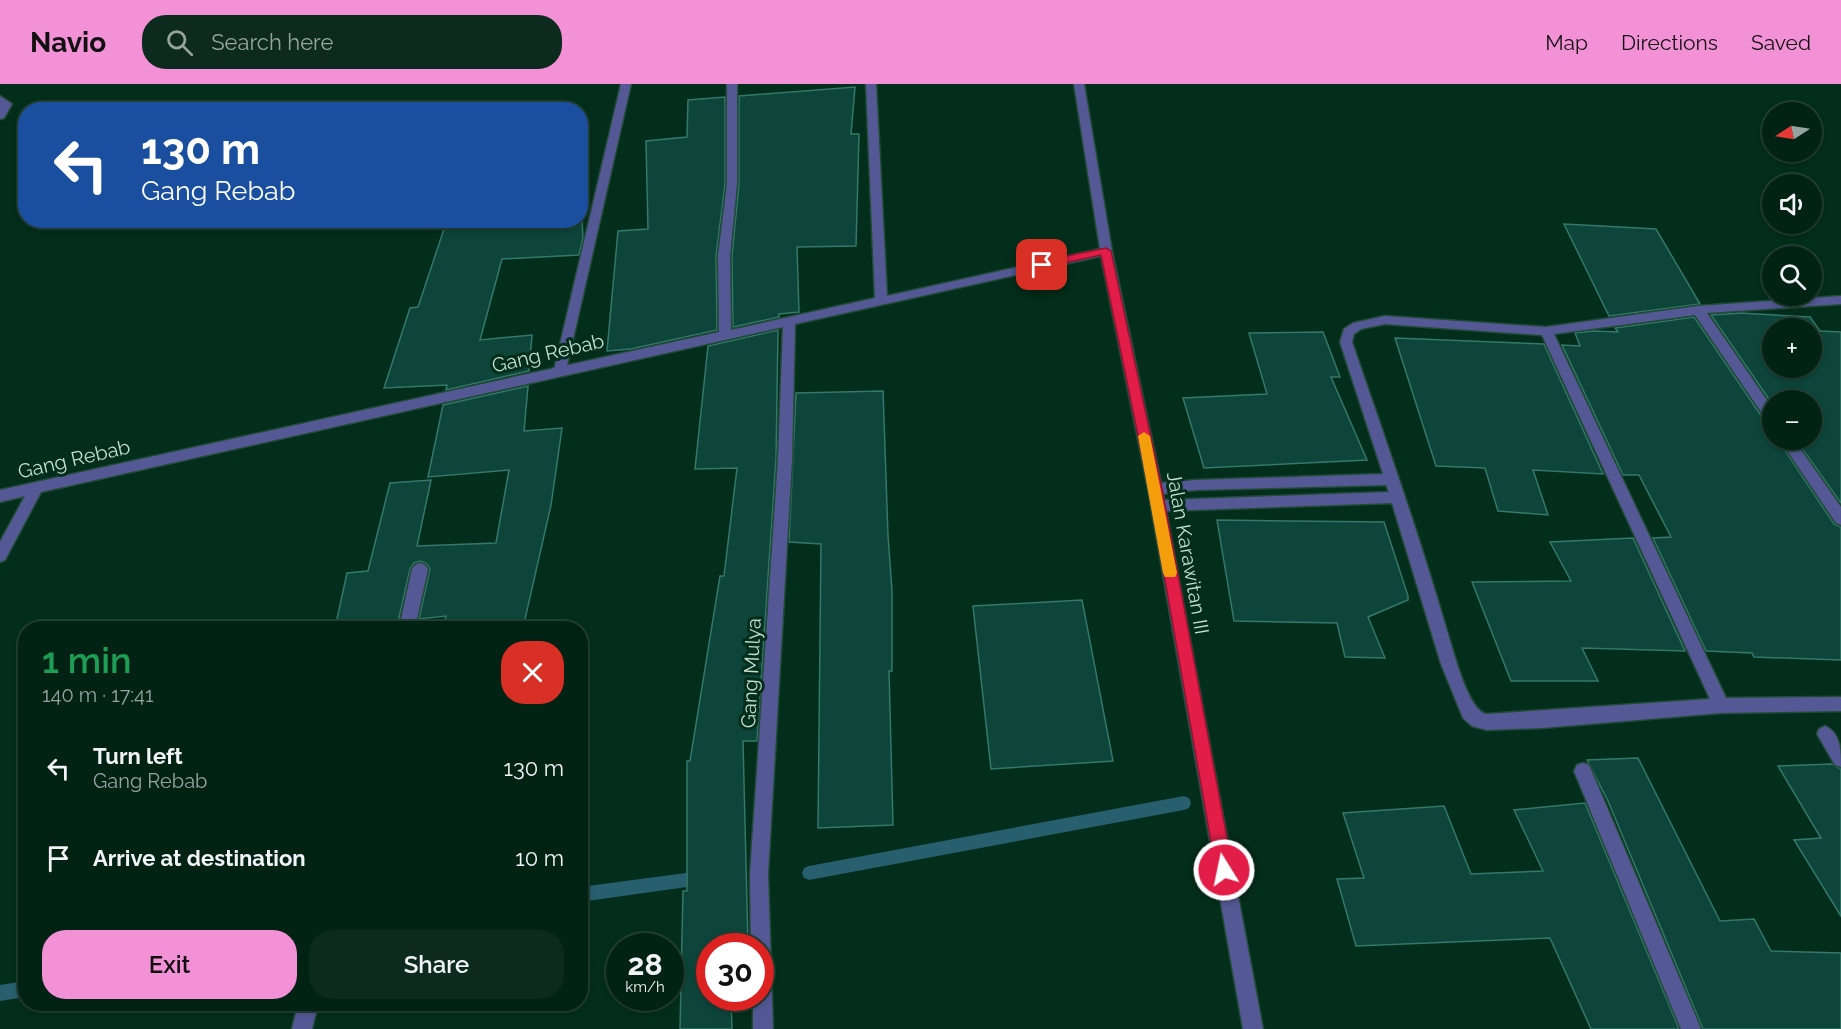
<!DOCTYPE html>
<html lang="en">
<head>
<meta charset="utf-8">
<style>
	:root { --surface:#022214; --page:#0c2a1d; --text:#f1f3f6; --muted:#96a4a0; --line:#233f34; --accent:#f391d6 }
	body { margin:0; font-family:Raleway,sans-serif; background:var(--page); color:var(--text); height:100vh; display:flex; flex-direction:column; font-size:22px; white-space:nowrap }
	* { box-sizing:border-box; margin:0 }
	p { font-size:20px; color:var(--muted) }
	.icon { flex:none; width:33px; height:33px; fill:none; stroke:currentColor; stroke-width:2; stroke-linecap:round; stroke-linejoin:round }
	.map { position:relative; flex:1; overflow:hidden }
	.sheet { position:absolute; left:18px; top:537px; width:570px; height:390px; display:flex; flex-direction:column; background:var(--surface); border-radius:24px; box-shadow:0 3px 9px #0003,0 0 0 2px var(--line) }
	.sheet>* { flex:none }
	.top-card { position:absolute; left:18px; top:18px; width:570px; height:126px; border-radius:24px; box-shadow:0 3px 9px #0003,0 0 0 2px var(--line); background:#1a4fa0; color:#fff; overflow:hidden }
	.needle { width:39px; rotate:258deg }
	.buttons { position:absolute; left:1762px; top:18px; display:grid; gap:12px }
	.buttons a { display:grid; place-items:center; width:60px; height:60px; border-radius:50%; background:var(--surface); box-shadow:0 3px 9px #0003,0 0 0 2px var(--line); font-size:30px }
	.speed { position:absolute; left:606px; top:849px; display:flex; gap:12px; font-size:30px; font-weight:700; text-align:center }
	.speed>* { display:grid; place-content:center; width:78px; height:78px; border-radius:50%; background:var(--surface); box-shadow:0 3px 9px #0003,0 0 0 2px var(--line); line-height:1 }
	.speed small { font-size:15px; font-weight:400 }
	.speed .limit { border:9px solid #d22; background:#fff; color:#111 }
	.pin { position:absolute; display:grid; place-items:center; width:51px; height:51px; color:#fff; margin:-26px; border-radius:12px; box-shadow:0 3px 9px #0006 }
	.me { position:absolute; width:66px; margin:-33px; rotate:350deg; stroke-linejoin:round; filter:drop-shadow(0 0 4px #0008) }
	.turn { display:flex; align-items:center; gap:21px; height:126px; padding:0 24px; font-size:27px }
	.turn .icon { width:78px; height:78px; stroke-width:2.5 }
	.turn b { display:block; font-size:42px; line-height:51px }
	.round { display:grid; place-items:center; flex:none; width:63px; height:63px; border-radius:24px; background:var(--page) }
	.head { display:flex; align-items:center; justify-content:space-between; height:102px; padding:0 24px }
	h1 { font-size:36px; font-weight:600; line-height:45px; color:#1e9e55 }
	.action { display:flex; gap:12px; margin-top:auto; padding:12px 24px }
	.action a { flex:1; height:69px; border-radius:24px; background:var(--accent); color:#111; font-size:24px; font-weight:600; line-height:69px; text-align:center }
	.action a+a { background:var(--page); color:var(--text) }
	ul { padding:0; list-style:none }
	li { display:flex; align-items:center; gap:18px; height:90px; padding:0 24px }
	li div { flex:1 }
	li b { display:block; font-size:22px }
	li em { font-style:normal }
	header { display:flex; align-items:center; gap:36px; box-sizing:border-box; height:84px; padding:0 30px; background:var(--accent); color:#111 }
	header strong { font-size:28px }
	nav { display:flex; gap:33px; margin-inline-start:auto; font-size:21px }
	.search { width:420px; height:54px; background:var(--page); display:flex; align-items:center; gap:15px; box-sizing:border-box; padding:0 21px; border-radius:24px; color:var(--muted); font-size:22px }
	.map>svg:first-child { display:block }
</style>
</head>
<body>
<header>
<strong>Navio</strong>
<div class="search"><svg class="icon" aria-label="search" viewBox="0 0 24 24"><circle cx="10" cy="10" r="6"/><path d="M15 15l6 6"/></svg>Search here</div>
<nav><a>Map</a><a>Directions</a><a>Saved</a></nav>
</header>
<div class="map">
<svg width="1841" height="945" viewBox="0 0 1841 945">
	<rect width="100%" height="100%" fill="#032e1b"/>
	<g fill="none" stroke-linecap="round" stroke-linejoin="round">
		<g fill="#285f6e" fill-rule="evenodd">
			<polygon points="1184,712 1189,714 1191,719 1189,724 1184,726 809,796 804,794 802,789 804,784 809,782"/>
			<polygon points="701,787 706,789 708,794 706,799 701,801 580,818 580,803"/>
			<polygon points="26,897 26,913 0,917 0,901"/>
		</g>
	</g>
	<g fill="#0d453b" stroke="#33786a" stroke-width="1.5" fill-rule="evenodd">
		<polygon points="855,3 851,50 859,50 856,162 797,163 799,228 779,230 779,233 733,243 732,172 739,100 739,12"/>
		<polygon points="725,13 725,100 716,172 717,246 631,265 607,267 618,147 648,145 646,57 687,53 688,16"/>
		<polygon points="447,136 582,136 583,154 579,171 502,175 480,256 532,251 529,287 446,306 447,301 384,304 410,224 418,223"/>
		<polygon points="1564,140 1656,145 1700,220 1609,232"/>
		<path d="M1741,229L1810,233L1820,247L1841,248V419L1796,356H1812V316H1773V321L1711,231ZM1773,244H1812V284H1773Z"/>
		<polygon points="1694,233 1766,339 1773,342 1773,356 1778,356 1834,440 1841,443 1841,576 1754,573 1752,569 1706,567 1653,454 1671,453 1639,391 1623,391 1562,261 1580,262 1575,249 1593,247 1618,248 1615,244"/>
		<polygon points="778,246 776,375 757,657 743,657 748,862 710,862 710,914 731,914 732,945 680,945 683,807 687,807 687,677 690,677 720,492 724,492 737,384 695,385 708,262"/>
		<polygon points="1323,248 1340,293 1331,293 1367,376 1204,384 1183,314 1267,310 1249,249"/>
		<polygon points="1395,254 1544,260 1603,390 1533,386 1548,431 1498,427 1485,384 1436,382"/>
		<polygon points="528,302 524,347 562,344 551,421 523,544 443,544 446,532 419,535 430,485 427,480 421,477 414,479 410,485 398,538 335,544 347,489 368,487 390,399 431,396 417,462 496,459 509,386 428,393 443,321"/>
		<polygon points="883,307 888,451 892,507 892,587 889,587 893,741 818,744 821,460 789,458 796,309"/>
		<polygon points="1217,436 1384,438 1408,512 1408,516 1368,533 1385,574 1345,573 1337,539 1234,537"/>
		<polygon points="1633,454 1685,567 1582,564 1598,597 1511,597 1472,498 1571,497 1550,458"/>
		<polygon points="1082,516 1113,677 991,685 973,522"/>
		<polygon points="1638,674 1720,837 1754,835 1771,867 1841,869 1841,945 1703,945 1608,717 1587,676"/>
		<polygon points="1832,680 1841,685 1841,832 1794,756 1821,754 1778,682"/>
		<polygon points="1585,719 1679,945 1591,945 1550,854 1356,862 1337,795 1364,794 1343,729 1444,722 1471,790 1543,787 1514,726"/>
	</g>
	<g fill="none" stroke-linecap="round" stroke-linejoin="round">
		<defs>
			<g id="lane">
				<polygon points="621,0 631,0 566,286 560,291 554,286"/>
				<polygon points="0,12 12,20 4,34 0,35"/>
			</g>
			<g id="street">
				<path d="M727,0H737V100L730,172L731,246L875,214L866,0H876L887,212L1100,165L1074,0H1084L1112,167L1161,399L1196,396L1383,390L1340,258L1344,245L1353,239L1385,232L1546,243L1698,222L1841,212V220L1707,229L1773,325V340L1768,338L1695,231L1554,250L1726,614L1841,613V627L1721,629L1542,644L1487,646L1472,642L1463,634L1441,580L1392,419L1166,427L1263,945H1243L1148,405L1101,172L795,240L792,375L768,790L773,945H753V914H760V862H751L750,790L778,375L783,243L41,408L5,476L0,478V458L25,412L0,418V406L719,248L718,172L727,100ZM1385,240L1542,251L1710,615L1487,630C1468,628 1453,565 1447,547C1419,450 1385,354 1352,258L1354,250L1361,245ZM1386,401L1389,408L1164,416L1163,410L1196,406Z"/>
				<polygon points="1780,356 1794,356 1841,423 1841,441 1836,439"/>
				<polygon points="420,479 425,481 428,485 415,544 399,544 412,485 415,481"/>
				<path d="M1825,642C1841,649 1841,668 1841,683L1835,681L1817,650L1819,645Z"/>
				<polygon points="1583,679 1589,681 1701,945 1681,945 1574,687 1577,681"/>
				<polygon points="298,920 318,920 312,945 292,945"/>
			</g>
		</defs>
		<use href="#lane" stroke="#224a37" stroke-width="3"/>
		<use href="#street" stroke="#224a37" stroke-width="3"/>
		<use href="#lane" fill="#545995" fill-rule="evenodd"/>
		<use href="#street" fill="#545995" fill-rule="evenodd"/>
	</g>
	<polygon fill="#e11d48" stroke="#92132f" stroke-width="1.5" points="1106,164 1111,167 1162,405 1233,786 1230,792 1224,794 1218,792 1216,786 1149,405 1101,171 1042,184 1037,181 1042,177"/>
	<polygon fill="#f59e0b" points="1144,348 1150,352 1177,489 1175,493 1165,493 1163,489 1138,352"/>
	<g text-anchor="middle" stroke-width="6" stroke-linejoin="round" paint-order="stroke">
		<g font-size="20" fill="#c3decd" stroke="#032e1b">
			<text transform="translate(548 269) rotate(-13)" y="7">Gang Rebab</text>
			<text transform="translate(74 375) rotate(-13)" y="7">Gang Rebab</text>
			<text transform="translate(1188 469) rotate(80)" y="7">Jalan Karawitan III</text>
			<text transform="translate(751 589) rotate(-87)" y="7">Gang Mulya</text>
		</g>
	</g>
</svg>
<div class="buttons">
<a><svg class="needle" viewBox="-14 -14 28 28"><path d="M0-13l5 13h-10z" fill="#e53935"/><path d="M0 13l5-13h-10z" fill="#96a4a0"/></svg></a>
<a><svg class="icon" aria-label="sound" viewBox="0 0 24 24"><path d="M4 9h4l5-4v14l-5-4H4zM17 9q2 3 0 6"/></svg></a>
<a><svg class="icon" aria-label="search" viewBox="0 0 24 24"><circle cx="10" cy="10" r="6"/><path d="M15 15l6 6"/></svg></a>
<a>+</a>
<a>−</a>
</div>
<div class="speed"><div>28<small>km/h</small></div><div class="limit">30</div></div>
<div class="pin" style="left:1042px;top:181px;background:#d93025"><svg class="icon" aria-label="arrive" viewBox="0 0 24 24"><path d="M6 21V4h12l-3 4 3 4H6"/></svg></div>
<svg class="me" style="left:1224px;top:786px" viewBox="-20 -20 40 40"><circle r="17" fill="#e11d48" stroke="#fff" stroke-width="3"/><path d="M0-11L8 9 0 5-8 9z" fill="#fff"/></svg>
<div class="top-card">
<div class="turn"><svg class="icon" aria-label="left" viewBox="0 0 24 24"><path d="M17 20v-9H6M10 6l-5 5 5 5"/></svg><div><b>130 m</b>Gang Rebab</div></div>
</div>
<section class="sheet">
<div class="head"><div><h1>1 min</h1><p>140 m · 17:41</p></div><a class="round" style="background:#d93025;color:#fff"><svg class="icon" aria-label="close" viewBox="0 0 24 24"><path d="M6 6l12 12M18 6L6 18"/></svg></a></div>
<ul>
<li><svg class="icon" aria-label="left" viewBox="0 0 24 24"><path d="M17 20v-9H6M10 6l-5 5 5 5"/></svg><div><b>Turn left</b><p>Gang Rebab</p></div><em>130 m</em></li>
<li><svg class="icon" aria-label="arrive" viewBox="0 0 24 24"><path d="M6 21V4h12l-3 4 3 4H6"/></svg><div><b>Arrive at destination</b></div><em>10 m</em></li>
</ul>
<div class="action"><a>Exit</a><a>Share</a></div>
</section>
</div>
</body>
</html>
